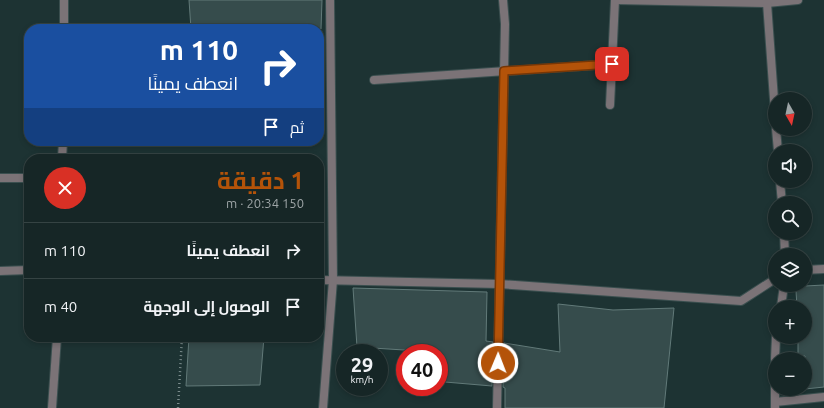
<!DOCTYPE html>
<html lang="ar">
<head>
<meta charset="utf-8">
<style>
	:root { --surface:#162626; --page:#233232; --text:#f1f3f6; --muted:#9ea5a7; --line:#354343; --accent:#b45309 }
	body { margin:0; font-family:Ubuntu,Cairo,sans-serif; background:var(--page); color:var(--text); direction:rtl; height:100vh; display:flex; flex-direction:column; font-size:15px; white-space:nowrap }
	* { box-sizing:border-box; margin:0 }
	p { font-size:13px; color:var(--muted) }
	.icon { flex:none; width:22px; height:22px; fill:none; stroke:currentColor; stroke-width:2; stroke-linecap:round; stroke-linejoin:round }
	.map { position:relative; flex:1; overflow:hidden; direction:ltr }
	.drawer { position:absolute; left:24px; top:154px; width:300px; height:188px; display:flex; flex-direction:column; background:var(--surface); border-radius:16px; box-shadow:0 2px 6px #0003,0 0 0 1px var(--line); direction:rtl }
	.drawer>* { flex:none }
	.banner { position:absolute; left:24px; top:24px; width:300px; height:122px; border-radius:16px; box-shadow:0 2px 6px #0003,0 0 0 1px var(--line); direction:rtl; background:#1a4fa0; color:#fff; overflow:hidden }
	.needle { width:26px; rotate:171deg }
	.controls { position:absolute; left:768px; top:92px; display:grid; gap:8px }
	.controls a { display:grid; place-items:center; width:44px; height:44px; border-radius:50%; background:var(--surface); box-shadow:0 2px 6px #0003,0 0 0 1px var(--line); font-size:20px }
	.speed { position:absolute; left:336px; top:344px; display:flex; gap:8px; font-size:20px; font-weight:700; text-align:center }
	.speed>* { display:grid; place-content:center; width:52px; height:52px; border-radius:50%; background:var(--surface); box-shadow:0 2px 6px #0003,0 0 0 1px var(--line); line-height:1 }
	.speed small { font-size:10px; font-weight:400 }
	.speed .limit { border:6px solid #d22; background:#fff; color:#111 }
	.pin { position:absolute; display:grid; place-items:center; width:34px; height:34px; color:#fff; margin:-17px; border-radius:8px; box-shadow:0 2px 6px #0006 }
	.me { position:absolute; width:44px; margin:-22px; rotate:1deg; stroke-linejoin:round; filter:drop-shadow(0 0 3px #0008) }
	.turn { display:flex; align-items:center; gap:14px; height:84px; padding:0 20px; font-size:18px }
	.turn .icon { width:52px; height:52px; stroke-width:2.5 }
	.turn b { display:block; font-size:28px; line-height:34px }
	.then { display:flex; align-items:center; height:38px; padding:0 20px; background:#0003; gap:8px; font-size:15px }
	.round { display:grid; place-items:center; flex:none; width:42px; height:42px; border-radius:21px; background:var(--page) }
	.summary { display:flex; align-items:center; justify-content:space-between; height:68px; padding:0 20px }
	h1 { font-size:24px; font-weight:700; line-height:30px; color:var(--accent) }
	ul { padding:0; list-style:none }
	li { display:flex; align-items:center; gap:12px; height:56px; padding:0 20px; border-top:1px solid var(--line) }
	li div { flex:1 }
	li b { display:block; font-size:15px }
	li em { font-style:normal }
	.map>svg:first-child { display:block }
</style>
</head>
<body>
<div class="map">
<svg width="824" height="408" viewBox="0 0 824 408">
	<rect width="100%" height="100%" fill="#1d3333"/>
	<g fill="#364c4c" stroke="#627a79">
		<polygon points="189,0 322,0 321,29 191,29"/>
		<polygon points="824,285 824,387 805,389 805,356 798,356 798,337 805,337 805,307 797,307 796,291 805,286"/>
		<polygon points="353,288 487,292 486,341 493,342 492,386 445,382 446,360 439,361 439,353 416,353 404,350 357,347"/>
		<polygon points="558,304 613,310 674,308 664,408 505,408 505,388 503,387 504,343 560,352"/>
		<polygon points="189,337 264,337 260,385 186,386"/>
	</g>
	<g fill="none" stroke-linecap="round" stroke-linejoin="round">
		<defs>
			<g id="minor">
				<polyline points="615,0 767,3 798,0"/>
				<polyline points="767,3 775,113"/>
				<polyline points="64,29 64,0"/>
				<polyline points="374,80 612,64"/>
				<polyline points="610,105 615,0"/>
				<polyline points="776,129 778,151"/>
				<polyline points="62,159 63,141"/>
				<polyline points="0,178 29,178"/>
				<polyline points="780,181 782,203"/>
				<polyline points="784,233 785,255"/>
				<polyline points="805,270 824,269"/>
				<polyline points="0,271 29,270"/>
				<polyline points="319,280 499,284 741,301 775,279"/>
				<polyline points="781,307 784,285"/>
				<polyline points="775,359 776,337"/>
				<polyline points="775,402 824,397"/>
				<polyline points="52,408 57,337"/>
				<polyline points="775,408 775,363"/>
			</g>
			<g id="tertiary">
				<polyline points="323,408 333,280 330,0"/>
				<polyline points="497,408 505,24 503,0"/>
			</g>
		</defs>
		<use href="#minor" stroke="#3a4f4f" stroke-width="10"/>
		<use href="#tertiary" stroke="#3a4f4f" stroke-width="10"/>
		<polyline stroke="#7b8c8c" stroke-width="2.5" stroke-dasharray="1 3" stroke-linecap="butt" points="178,408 182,337"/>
		<use href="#minor" stroke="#7b7377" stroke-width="8"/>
		<use href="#tertiary" stroke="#7b7377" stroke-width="8"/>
	</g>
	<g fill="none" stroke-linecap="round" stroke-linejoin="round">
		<defs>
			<polyline id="route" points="498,363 504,71 612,64"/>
		</defs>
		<use href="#route" stroke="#753606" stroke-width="10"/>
		<use href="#route" stroke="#b45309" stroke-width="7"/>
	</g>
</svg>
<div class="controls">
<a><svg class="needle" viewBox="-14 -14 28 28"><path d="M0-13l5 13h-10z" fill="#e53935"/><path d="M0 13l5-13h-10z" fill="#9ea5a7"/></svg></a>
<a><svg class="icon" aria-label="sound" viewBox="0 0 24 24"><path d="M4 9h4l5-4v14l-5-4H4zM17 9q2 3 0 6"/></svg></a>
<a><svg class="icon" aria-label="search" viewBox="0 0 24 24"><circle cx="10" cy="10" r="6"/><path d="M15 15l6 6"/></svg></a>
<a><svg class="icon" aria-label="layers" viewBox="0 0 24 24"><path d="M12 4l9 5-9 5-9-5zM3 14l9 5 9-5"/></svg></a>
<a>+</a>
<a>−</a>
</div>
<div class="speed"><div>29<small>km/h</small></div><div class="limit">40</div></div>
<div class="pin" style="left:612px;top:64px;background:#d93025"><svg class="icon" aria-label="arrive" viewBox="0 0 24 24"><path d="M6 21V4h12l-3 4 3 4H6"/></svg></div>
<svg class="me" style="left:498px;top:363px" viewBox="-20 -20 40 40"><circle r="17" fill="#b45309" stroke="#fff" stroke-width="3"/><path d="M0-11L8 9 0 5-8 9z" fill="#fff"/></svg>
<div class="banner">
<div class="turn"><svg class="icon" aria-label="right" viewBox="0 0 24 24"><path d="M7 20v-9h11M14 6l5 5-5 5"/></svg><div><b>110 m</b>انعطف يمينًا</div></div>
<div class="then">ثم<svg class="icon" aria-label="arrive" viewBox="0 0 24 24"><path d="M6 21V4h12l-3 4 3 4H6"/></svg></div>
</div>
<section class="drawer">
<div class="summary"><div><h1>1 دقيقة</h1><p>150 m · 20:34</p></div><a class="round" style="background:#d93025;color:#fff"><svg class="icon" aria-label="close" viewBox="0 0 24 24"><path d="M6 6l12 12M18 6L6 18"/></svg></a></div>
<ul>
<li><svg class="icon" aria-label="right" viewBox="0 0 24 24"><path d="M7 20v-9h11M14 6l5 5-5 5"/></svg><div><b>انعطف يمينًا</b></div><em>110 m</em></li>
<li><svg class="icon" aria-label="arrive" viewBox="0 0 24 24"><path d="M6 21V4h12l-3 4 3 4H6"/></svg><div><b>الوصول إلى الوجهة</b></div><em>40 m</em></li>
</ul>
</section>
</div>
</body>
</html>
